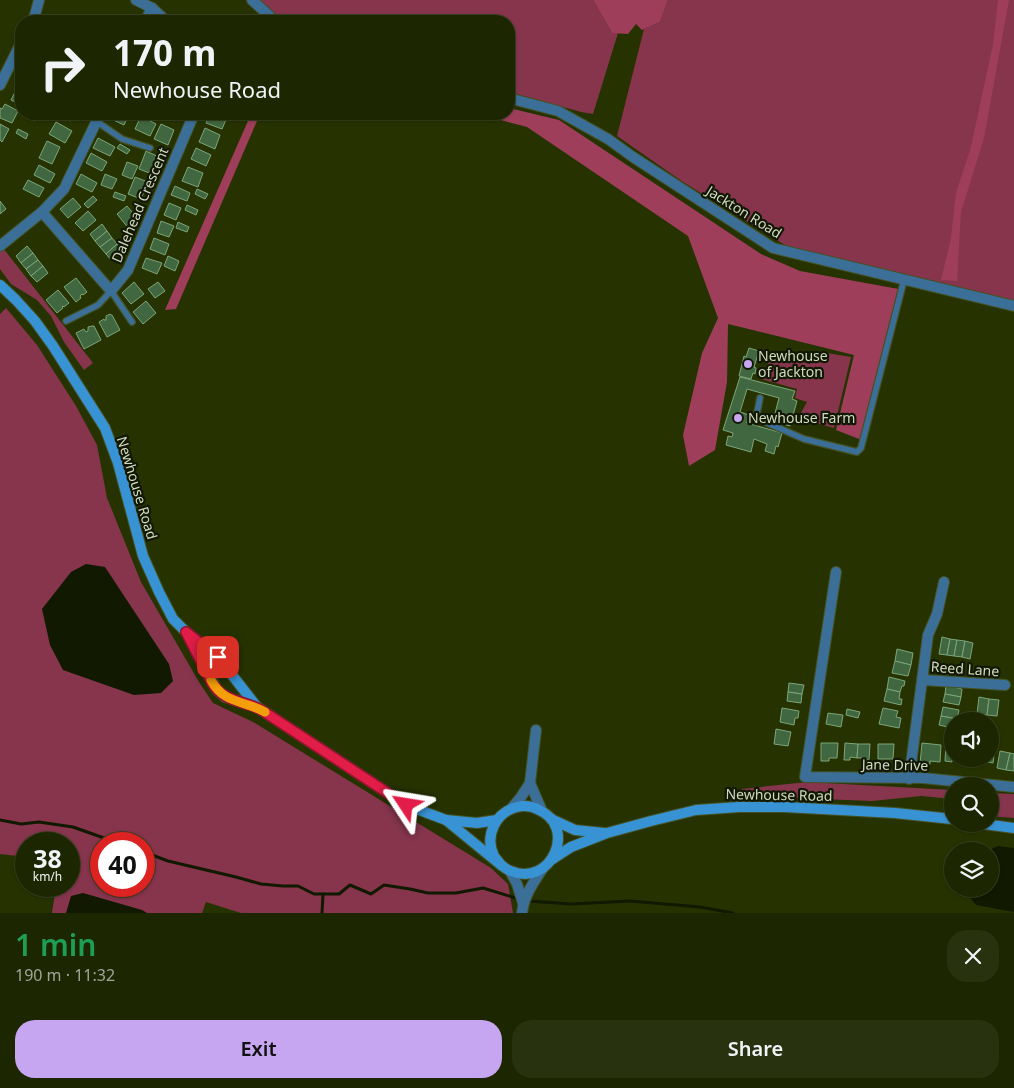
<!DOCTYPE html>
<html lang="en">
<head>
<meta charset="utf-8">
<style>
	:root { --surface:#1c2600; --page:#29320f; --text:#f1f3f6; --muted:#a0a599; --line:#3a4322; --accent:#c6a6f0 }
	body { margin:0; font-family:"Noto Sans",sans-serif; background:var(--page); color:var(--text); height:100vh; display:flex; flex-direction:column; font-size:19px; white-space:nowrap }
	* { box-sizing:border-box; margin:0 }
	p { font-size:16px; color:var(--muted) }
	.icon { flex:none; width:28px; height:28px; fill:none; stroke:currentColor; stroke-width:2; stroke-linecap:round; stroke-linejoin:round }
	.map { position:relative; height:913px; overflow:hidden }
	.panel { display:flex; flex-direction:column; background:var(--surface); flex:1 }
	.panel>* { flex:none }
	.banner { position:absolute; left:15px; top:15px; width:500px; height:105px; border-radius:20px; box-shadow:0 1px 4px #0004,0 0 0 1px var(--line); background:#1c2600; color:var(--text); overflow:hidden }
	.controls { position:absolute; left:944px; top:712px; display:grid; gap:10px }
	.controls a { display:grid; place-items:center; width:55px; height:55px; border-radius:50%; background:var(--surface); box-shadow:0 1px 4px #0004,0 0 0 1px var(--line); font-size:25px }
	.speed { position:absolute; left:15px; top:832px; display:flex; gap:10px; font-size:25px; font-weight:700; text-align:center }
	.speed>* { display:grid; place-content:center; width:65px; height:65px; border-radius:50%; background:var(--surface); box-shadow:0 1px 4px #0004,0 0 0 1px var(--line); line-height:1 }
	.speed small { font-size:12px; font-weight:400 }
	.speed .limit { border:8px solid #d22; background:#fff; color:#111 }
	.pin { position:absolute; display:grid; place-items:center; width:42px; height:42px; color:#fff; margin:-21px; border-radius:10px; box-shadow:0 2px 8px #0006 }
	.me { position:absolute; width:55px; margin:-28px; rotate:303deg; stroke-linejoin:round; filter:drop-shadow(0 0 4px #0008) }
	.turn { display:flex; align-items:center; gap:18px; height:105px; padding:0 15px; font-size:22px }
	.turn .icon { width:65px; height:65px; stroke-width:2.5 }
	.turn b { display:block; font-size:35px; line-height:42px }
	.round { display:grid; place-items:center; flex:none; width:52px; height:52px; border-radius:20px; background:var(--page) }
	.head { display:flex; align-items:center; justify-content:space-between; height:85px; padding:0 15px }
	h1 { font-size:30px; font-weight:600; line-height:38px; color:#1e9e55 }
	.primary-button { display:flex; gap:10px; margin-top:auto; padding:10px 15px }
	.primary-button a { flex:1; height:58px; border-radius:20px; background:var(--accent); color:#111; font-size:20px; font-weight:600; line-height:58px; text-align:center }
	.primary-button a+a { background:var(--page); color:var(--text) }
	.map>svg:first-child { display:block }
</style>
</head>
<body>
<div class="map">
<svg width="1014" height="913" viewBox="0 0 1014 913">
	<rect width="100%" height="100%" fill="#263300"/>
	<g fill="#86354d" fill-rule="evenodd">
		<polygon points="260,0 593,0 612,33 618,33 593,114 581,112 509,92 509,21 282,21"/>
		<polygon points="668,0 1014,0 1014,302 793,250 683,182 617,136 644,29 660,22"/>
		<polygon points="3,248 93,363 84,370 64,342 51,316 37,300 11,284 0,269 0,250"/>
		<path d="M6,308L37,345L76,406L97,445L107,498L141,582L199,682L213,703L253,722L491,868L508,884L513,913H241L206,902L202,913H52L56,886H69V844H26V857L0,854V314ZM101,844H144V886H101Z"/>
		<polygon points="815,351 851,357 834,428 798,418 807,402 795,398 797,389 761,379 773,353 810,364"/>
		<polygon points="807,782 952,790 952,804 943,798 921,796 872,801 744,796 742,789"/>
		<polygon points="990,793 1014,794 1014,818 990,816"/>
	</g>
	<g fill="#9e3e5b">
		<polygon points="593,0 668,0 660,22 642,30 636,24 628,34 612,33"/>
		<polygon points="998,0 1009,0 984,138 961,212 957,281 941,280 951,238 956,193 971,147 993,44"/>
		<polygon points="509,108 559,120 761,254 800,271 904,290 868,432 859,439 836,430 854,355 728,324 727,382 715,450 689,466 683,435 702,353 718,318 688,236 527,127 477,114 509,114"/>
		<polygon points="251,114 260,114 176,309 165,310"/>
	</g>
	<g fill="#111900">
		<polygon points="86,564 105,567 169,664 173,681 161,693 134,695 63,670 50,645 42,609 71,572"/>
		<polygon points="998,846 1014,848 1014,912 976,905 966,893 965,889 990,889 990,851 987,851"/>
		<polygon points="83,893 142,910 147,913 66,913 71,896"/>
	</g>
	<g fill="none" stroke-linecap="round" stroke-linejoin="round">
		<g stroke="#111900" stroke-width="3">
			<polyline points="0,820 21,824 39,822 73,827 121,844"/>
			<polyline points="144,852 168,861 236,877 261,884 283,886 298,886 314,894 339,894 350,885 371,894 384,885 410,889 428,893 456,893 483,888 519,899"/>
			<polyline points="528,901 571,904 630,901 700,907 733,913"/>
			<polyline points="322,913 323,894"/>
		</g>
	</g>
	<g fill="#40673f" stroke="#7da57b">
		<polygon points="17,88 21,90 21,105 11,100"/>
		<polygon points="5,104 18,111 12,123 0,118 0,108 2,109"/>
		<polygon points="26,114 33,114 38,116 35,121 25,115"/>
		<polygon points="59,114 75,114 71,121 58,115"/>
		<polygon points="111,114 129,114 124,125 109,118"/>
		<polygon points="210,114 224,114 228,115 222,129 206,123"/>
		<polygon points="141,116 156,124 150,136 135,129"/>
		<polygon points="56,122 72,131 65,143 49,134"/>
		<polygon points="0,124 9,129 2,142 0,140"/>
		<polygon points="161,124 174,130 168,145 154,139"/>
		<polygon points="205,128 220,135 215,149 199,142"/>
		<polygon points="18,129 28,134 26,139 16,133"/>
		<polygon points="98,138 115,147 110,156 93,148"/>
		<polygon points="47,141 60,147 52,164 39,158"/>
		<polygon points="120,144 130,150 127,154 117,148"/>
		<polygon points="196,148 211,155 206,166 191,159"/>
		<polygon points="146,151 159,157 152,174 139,169"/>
		<polygon points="91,153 107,162 102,171 86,163"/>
		<polygon points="127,162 138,166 132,179 122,175"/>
		<polygon points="39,165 55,174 50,183 34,175"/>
		<polygon points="188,167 203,173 198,187 182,181"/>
		<polygon points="81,174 97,183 92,192 76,184"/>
		<polygon points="105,174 117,179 112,189 101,185"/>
		<polygon points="135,177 148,182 141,199 128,194"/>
		<polygon points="28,180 44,188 39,197 23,189"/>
		<polygon points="175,186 190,193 187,201 171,195"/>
		<polygon points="197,189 208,194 205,199 195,194"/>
		<polygon points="115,192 126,196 124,201 113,197"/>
		<polygon points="93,196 97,200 88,208 84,204"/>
		<polygon points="73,198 81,207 68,218 60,209"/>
		<polygon points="0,201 6,209 0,214"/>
		<polygon points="169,203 181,208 176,220 164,215"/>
		<polygon points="187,205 198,210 196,215 185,210"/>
		<polygon points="127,206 139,220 129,229 117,214"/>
		<polygon points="88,211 96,220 83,231 75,223"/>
		<polygon points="161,221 174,226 169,237 157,233"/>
		<polygon points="178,222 189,227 187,232 176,228"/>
		<polygon points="102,224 107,231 95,241 90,234"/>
		<polygon points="107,231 112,238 100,247 95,241"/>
		<polygon points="112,238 117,244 106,254 100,247"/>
		<polygon points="154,238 169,244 165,255 150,249"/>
		<polygon points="117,244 123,251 111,260 106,254"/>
		<polygon points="27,246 33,253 21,263 16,256"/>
		<polygon points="33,253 38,260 26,269 21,263"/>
		<polygon points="168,256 179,261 175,271 164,266"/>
		<polygon points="146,258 162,263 157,274 142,268"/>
		<polygon points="38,260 43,266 31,276 26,269"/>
		<polygon points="43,266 48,273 37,282 31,276"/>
		<polygon points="76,278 87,292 83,295 82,294 80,296 81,298 76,302 64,287"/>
		<polygon points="134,282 144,294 131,304 122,293"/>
		<polygon points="158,282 165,291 155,298 148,289"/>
		<polygon points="58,290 69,303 64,307 63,306 62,307 63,308 57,313 46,300"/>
		<polygon points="146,301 156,313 143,324 133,312"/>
		<polygon points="110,314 111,315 112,315 120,330 107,337 99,322 104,319 104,320 106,320 106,316"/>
		<polygon points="92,326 94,326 101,340 84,349 76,333 84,329 86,332 88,331 88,327"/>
		<polygon points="749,348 759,351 754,367 756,368 755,374 753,373 751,379 739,376 744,356 746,357"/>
		<polygon points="740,377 795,391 792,399 797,401 790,426 773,421 779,398 747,389 740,412 749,415 747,423 782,433 778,447 776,446 774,454 765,451 767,444 754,439 751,452 726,445 728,436 732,437 733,433 723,430"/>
		<polygon points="942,637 950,639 947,655 939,654"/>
		<polygon points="950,639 957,640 954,656 947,655"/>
		<polygon points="957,640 965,641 962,657 954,656"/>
		<polygon points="965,641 973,643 970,659 962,657"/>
		<polygon points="897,649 913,653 911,665 895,661"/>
		<polygon points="895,661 911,665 908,676 892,673"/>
		<polygon points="889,677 905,681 904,686 902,686 900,692 887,689"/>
		<polygon points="789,683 804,685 802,694 788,692"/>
		<polygon points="946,685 962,689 961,697 945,694"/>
		<polygon points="887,689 900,692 899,699 902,699 901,705 884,701"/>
		<polygon points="788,692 802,694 801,703 787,701"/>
		<polygon points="945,694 961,697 959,705 943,702"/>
		<polygon points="979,697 989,699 987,715 977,714"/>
		<polygon points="989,699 999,700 997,716 987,715"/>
		<polygon points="943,707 959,710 957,719 941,716"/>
		<polygon points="782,708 799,711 798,718 795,718 794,725 780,722"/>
		<polygon points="883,708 898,711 896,717 901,718 899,728 879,724"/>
		<polygon points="847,709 860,712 858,718 846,715"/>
		<polygon points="828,713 843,715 841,727 826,724"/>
		<polygon points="941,716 957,719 956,721 952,721 952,728 939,725"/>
		<polygon points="776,729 791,732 788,746 774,744"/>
		<polygon points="821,743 838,743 837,758 829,758 829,761 821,761"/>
		<polygon points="845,743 858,744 857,758 850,757 850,760 844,760"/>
		<polygon points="922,743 941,745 940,762 930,761 930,764 920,764"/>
		<polygon points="858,744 870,744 869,760 863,760 863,758 857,758"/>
		<polygon points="878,744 894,744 893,759 878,759"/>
		<polygon points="946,744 952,745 952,759 957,760 952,759 952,762 945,761"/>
		<polygon points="990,747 995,748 993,763 977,760 977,759 990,759"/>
		<polygon points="1000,751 1010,753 1006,770 997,768"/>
		<polygon points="1010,753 1014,754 1014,771 1006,770"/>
	</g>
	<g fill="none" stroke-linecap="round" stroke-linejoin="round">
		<defs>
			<g id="lane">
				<polyline points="96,121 122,139 150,148"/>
				<polyline points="66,321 98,305 111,291 132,322"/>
				<polyline points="760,398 756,418 804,439 857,452 861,448 904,280"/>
			</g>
			<g id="street">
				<polyline points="136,0 152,8 166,21"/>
				<polyline points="252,0 275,21"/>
				<polyline points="32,21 35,15 39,0"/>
				<polyline points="145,21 152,8"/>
				<polyline points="0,85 21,43"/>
				<polyline points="509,98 558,111 608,139 633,157 773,248 1014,306"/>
				<polyline points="42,212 111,291 128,270 194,114"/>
				<polyline points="0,246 42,212 64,189 100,114"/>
				<polyline points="836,572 805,777 923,778 1014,787"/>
				<polyline points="923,680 1005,685"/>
				<polyline points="909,779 928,635 937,614 944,582"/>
				<polyline points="530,783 542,811"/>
				<polyline points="511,809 521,797 530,783 536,730"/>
				<polyline points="510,871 517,884 523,903"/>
				<path d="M522,913C524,895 534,882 543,868"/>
			</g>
			<g id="secondary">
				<polyline points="0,285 16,300 35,321 53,346 105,428 118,463 143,556 159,592 173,619 186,632 218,657 257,707"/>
				<polyline points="188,635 217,690 225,697 257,707 269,715 406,805 446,820 477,823 497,820"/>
				<polyline points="551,819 575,830 604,833"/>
				<path d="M446,820L501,865C504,867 507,870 511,871C551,888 578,827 539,810C532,806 525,805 517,807C496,812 484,836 494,856C496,859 499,862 501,865"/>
				<polyline points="984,824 1014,828"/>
				<polyline points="551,860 571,847 607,833 651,821 696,810 739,807 785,807 895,813 952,819"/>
			</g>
		</defs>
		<use href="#lane" stroke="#455122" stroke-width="8"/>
		<use href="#street" stroke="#455122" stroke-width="12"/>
		<use href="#secondary" stroke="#455122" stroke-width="12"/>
		<use href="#lane" stroke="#3b6f98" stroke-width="5.5"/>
		<use href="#street" stroke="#3b6f98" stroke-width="10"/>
		<use href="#secondary" stroke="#3893d4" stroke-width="10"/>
	</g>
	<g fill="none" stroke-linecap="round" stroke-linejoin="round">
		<defs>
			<path id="route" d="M218,657L186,632L212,683C223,700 237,700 255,707C260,709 265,712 269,715L406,805"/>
		</defs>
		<use href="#route" stroke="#92132f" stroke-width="12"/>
		<use href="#route" stroke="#e11d48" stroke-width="9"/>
		<path stroke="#f59e0b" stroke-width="9" d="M211,680C224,704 243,700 265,712"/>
	</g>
	<g fill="#c6a6f0" stroke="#121805" stroke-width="2">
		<circle cx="748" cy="364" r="5"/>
		<circle cx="738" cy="418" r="5"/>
	</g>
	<g text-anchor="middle" stroke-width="4.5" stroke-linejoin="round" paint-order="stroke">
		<g font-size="14" fill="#d0dabf" stroke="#121805">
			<text transform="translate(140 205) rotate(-67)" y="5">Dalehead Crescent</text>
			<text transform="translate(744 212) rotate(32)" y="5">Jackton Road</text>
			<text transform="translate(137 488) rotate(73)" y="5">Newhouse Road</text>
			<text transform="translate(965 669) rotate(4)" y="5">Reed Lane</text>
			<text transform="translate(895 765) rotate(1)" y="5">Jane Drive</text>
			<text transform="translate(779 795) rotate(1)" y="5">Newhouse Road</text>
		</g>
		<g font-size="14" fill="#d0dabf" stroke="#121805" text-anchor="start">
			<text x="758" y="361">Newhouse<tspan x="758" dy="16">of Jackton</tspan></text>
			<text x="748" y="423">Newhouse Farm</text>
		</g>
	</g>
</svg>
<div class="controls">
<a><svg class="icon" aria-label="sound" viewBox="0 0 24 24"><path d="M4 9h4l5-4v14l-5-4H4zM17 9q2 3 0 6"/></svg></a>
<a><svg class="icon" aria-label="search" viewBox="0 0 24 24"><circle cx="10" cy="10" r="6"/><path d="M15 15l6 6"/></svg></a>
<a><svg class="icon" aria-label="layers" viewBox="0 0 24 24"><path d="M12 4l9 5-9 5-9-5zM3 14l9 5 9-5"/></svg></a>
</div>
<div class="speed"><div>38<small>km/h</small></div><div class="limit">40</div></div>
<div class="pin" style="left:218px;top:657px;background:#d93025"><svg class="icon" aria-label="arrive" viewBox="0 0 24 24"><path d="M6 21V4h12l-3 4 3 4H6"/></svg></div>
<svg class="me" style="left:406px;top:805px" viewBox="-20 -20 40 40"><path d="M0-17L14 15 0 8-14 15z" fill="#e11d48" stroke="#fff" stroke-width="4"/></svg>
<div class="banner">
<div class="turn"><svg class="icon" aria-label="right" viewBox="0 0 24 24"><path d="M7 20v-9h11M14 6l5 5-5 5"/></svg><div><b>170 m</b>Newhouse Road</div></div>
</div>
</div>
<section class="panel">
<div class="head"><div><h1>1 min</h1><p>190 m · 11:32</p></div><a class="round"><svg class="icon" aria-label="close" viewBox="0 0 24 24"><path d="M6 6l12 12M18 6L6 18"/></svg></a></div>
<div class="primary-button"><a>Exit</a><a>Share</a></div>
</section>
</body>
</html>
